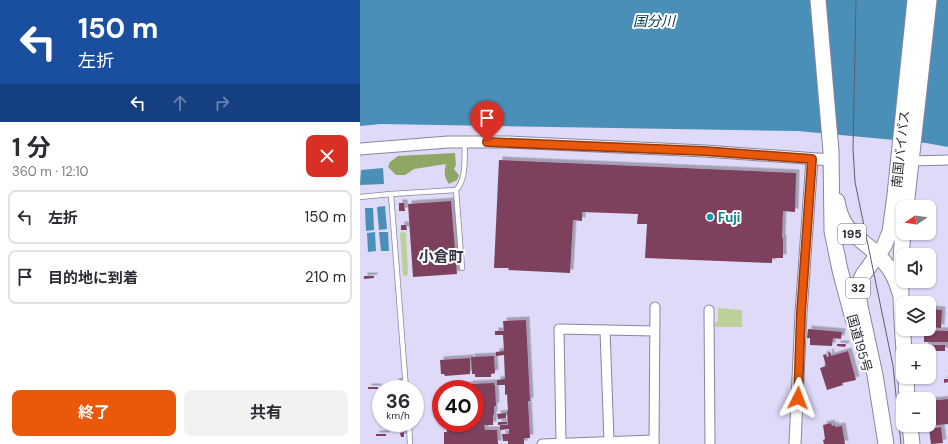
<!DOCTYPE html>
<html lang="ja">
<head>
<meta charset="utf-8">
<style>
	:root { --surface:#fff; --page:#f2f2f3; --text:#2b2b33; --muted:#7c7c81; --line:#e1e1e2; --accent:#ea580c }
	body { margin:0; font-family:"DM Sans","Noto Sans JP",sans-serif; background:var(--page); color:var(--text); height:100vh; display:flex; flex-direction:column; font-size:15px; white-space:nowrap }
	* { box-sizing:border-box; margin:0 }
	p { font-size:13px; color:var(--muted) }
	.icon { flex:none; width:22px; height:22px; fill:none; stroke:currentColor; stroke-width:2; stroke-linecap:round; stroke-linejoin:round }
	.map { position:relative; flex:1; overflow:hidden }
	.details { display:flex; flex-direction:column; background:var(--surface); width:360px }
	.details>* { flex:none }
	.top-card { background:#1a4fa0; color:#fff; overflow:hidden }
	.needle { width:26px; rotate:257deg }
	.fabs { position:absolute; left:536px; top:200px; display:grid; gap:8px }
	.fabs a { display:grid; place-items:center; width:40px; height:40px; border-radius:8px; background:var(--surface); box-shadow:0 1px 3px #0004; font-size:20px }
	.speed { position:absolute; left:12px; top:380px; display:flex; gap:8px; font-size:20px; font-weight:700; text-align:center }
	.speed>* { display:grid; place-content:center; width:52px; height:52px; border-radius:50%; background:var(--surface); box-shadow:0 1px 3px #0004; line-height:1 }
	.speed small { font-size:10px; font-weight:400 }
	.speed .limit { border:6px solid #d22; background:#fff; color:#111 }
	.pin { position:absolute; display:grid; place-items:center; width:34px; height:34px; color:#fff; margin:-41px -17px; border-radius:50% 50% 50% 0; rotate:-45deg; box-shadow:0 0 4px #0007 }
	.pin .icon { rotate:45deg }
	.me { position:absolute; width:44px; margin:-22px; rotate:3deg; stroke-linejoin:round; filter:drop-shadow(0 0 3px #0008) }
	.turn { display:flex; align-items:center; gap:14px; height:84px; padding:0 12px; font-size:18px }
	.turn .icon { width:52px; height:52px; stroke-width:2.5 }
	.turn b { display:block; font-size:28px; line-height:34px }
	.lanes { display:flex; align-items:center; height:38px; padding:0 12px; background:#0003; justify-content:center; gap:20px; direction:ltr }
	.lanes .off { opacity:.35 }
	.round { display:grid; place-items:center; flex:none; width:42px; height:42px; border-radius:8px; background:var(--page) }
	.summary { display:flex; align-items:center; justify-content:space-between; height:68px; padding:0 12px }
	h1 { font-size:24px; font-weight:700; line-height:30px }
	.action { display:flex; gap:8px; margin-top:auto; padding:8px 12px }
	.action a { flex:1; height:46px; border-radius:8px; background:var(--accent); color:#fff; font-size:16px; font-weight:700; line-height:46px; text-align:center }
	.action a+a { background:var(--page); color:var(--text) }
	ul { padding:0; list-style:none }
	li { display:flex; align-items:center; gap:12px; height:54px; margin:0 8px 6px; padding:0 4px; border:2px solid var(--line); border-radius:8px }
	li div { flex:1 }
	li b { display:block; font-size:15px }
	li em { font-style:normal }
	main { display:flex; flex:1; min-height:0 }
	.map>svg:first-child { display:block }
</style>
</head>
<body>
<main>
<section class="details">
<div class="top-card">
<div class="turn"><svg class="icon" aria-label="left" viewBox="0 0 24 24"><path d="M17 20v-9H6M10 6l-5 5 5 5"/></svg><div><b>150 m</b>左折</div></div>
<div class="lanes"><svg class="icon" aria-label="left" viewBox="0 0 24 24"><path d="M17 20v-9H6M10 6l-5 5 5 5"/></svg><svg class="icon off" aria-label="ahead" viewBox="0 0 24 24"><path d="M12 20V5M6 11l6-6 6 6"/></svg><svg class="icon off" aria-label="right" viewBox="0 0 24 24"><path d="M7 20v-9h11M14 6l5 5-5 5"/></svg></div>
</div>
<div class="summary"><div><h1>1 分</h1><p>360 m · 12:10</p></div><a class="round" style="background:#d93025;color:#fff"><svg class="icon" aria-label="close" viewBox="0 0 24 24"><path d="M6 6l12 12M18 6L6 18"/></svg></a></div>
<ul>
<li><svg class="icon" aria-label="left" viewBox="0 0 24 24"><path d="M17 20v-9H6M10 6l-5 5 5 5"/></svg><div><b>左折</b></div><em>150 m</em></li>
<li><svg class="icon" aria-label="arrive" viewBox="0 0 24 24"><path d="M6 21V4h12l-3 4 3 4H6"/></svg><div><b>目的地に到着</b></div><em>210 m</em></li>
</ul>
<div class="action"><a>終了</a><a>共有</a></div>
</section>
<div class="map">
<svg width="588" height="444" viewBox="0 0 588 444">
	<defs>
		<filter id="shadow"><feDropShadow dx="3.5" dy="-3.5" stdDeviation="0" flood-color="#0004"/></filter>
	</defs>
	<rect width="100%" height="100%" fill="#dedaf8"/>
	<g fill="#bbd198">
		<polygon points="42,232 46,233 48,274 46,276 43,276 40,233"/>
		<polygon points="358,308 382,310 382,327 355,327 355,324 358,321"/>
	</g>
	<path fill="#8fa765" d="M95,153L96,165L94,169L99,175L97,180L89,184C84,177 84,172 86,164L54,169L45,175H36L28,167L30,162L38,156Z"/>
	<g fill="#4a8fb8">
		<polygon points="0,0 588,0 588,147 566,143 438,131 21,124 0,126"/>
		<polygon points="23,168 24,184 0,185 1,170"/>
		<polygon points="25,206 27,229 19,230 17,207"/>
		<polygon points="5,208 13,208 14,230 6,231"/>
		<polygon points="15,232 16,251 8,252 7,233"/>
		<polygon points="19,232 28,232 29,251 21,251"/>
	</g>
	<g fill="#7d3f5d" filter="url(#shadow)">
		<polygon points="139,160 436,173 435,212 423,211 422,238 423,238 423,258 412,258 412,263 285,258 287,224 277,224 278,214 222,212 222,221 213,220 210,273 148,270 149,268 134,268"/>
		<polygon points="91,201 97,274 53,277 48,204"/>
		<polygon points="39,203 44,203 45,211 39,211"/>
		<polygon points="41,225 46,225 47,230 41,230"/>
		<polygon points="4,276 14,276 14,278 4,279"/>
		<polygon points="569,309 582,310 581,328 569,327"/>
		<polygon points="166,320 170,401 168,401 170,438 164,438 164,444 148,444 148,441 143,441 142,434 149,434 149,429 140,430 140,425 148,425 147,412 148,411 147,394 145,395 145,385 137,385 137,380 145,379 144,355 136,356 136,352 144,351 143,335 135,335 135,331 144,331 143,321"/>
		<polygon points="448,329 482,332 481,339 473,338 472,346 450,345 450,338 447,338"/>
		<polygon points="564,330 588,331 588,342 564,342"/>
		<polygon points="477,344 486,344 485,347 477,346"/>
		<rect x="565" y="345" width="20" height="6"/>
		<polygon points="488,351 496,380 482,383 483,385 467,390 460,368 466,366 463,355 466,354 467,357 469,356 468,353 470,352 471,356"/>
		<polygon points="134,356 135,373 131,374 131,377 115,377 115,374 112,374 111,357"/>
		<polygon points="110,358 110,374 85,376 84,374 81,374 80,360"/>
		<polygon points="584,379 588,379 588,382 584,383"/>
		<polygon points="40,381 40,385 35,385 35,382"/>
		<polygon points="134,383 134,385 135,385 136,406 134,406 134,414 133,415 133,425 124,425 125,430 137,430 138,444 84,444 84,432 87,432 86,423 115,423 115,389 95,389 95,386 109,385 109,384"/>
		<rect x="8" y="387" width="10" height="2"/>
		<polygon points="588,399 588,424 569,426 569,401"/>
		<polygon points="146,413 146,418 138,419 137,414"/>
		<polygon points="138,422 147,422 147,424 138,425"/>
		<polygon points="471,423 472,426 475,425 475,427 482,426 485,444 464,444 463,440 465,439 463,425"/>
		<polygon points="581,427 583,443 571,444 569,429"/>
		<polygon points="44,432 44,437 41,437 40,433"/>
		<rect x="16" y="434" width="10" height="2"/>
	</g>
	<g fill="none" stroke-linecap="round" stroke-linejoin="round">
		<defs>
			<g id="service">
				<polyline points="96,190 102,268"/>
				<path d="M31,194L96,190C107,179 104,157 105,142"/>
				<polyline points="0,197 31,194 46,389"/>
				<polyline points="49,423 50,444"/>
			</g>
			<g id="minor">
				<polyline points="552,161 588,160"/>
				<polyline points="349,310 350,444"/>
				<polyline points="245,330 249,441"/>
				<polyline points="201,443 199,329 294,331"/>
				<polyline points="182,444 294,440"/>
				<polyline points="294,444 295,307"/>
			</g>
			<g id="tertiary">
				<polyline points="0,149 88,142 148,142 345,151 472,160"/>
				<polyline points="435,444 441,313 452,159"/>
			</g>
			<g id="trunk">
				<polyline points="458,0 471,151 472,231 480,270 493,319"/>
				<path d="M477,201C482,236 506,239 525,263C533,272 537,282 540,293"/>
				<polyline points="546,207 569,0"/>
				<path d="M543,233C539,273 541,311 544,351"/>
				<polyline points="546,377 547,399"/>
				<polyline points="550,425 552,444"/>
				<polyline points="526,444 515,375 500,306 498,290 500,281 503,275 524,246 530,232 535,195 555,0"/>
			</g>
		</defs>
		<use href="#service" stroke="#8985a0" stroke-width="6"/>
		<use href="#minor" stroke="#8985a0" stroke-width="11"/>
		<use href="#tertiary" stroke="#8985a0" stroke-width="13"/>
		<use href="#trunk" stroke="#8985a0" stroke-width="17"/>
		<use href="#service" stroke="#fff" stroke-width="4.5"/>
		<use href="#minor" stroke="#fff" stroke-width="9"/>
		<use href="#tertiary" stroke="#fff" stroke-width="11"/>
		<use href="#trunk" stroke="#fff" stroke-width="15"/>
		<polyline stroke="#605d6e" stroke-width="1" points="496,0 493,149 495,182 533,366 541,444"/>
	</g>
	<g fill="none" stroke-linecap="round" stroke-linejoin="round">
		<defs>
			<polyline id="route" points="127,142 344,151 452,159 441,313 438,398"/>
		</defs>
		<use href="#route" stroke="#983908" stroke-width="10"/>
		<use href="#route" stroke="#ea580c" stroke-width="7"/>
	</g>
	<circle fill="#0f9aa8" stroke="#fff" stroke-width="1.5" cx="350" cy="217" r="4"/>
	<g text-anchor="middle" stroke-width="4" stroke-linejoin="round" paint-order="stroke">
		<g fill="#fff" stroke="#6b6a72" stroke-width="1">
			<rect x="478" y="224" width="28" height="20" rx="3"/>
			<rect x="486" y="278" width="24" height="20" rx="3"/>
		</g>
		<g font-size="12" font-weight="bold" fill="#2c2a35">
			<text x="492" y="238">195</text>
			<text x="498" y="292">32</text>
		</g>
		<g font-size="13" fill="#2c2a35" stroke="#fff">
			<text transform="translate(540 149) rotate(-84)" y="5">南国バイパス</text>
			<text transform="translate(500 343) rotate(74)" y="5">国道195号</text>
		</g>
		<g font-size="13" font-weight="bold" fill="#0d838f" stroke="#fff" text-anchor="start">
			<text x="358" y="222">Fuji</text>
		</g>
		<g font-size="14" font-style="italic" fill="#003b58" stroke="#fff">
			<text x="294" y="26">国分川</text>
		</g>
		<g font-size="15" font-weight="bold" fill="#363249" stroke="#fff">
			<text x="81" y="262">小倉町</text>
		</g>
	</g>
</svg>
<div class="fabs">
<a><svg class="needle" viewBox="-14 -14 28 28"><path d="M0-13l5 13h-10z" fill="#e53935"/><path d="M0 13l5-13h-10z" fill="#7c7c81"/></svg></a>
<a><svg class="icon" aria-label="sound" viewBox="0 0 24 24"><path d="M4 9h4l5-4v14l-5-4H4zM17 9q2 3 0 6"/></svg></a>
<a><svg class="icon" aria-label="layers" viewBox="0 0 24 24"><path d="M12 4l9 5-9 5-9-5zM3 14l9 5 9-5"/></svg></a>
<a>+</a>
<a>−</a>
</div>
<div class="speed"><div>36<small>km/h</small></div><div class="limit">40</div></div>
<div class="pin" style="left:127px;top:142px;background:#d93025"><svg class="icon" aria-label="arrive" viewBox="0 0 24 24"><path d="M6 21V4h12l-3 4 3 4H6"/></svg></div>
<svg class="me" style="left:438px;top:398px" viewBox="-20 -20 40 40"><path d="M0-17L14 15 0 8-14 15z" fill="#ea580c" stroke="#fff" stroke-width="4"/></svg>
</div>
</main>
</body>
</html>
